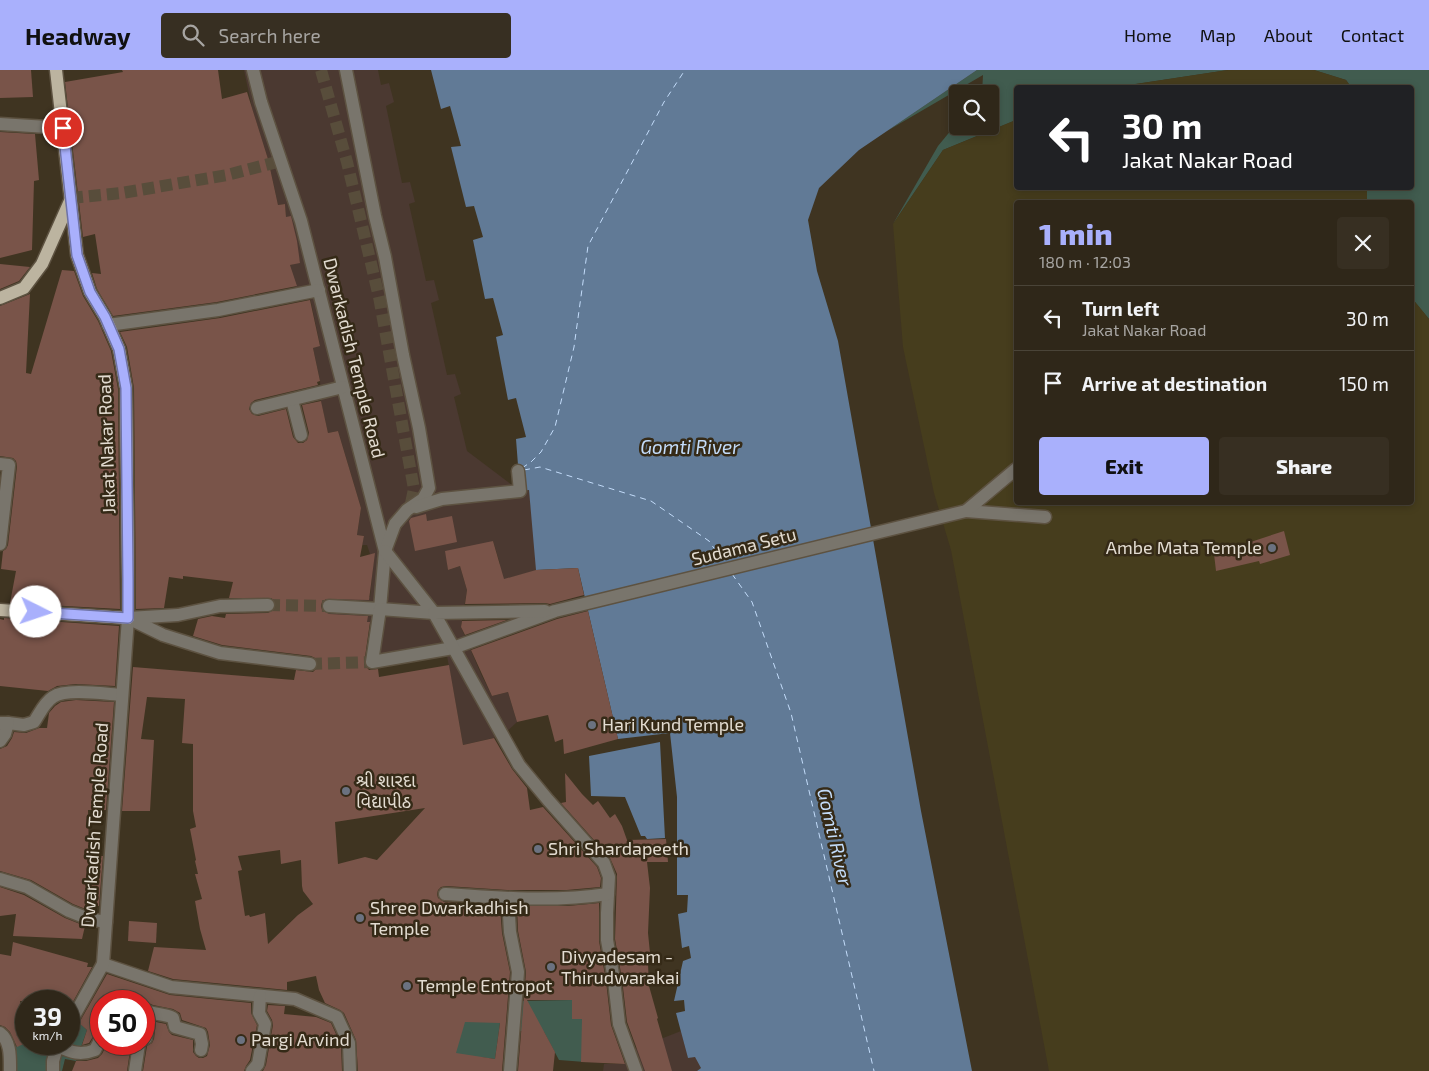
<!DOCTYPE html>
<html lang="en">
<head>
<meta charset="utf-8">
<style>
	:root { --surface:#2f2719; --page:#372f22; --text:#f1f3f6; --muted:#a7a5a2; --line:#4a4438; --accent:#a9b0fc }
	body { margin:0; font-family:"Exo 2","Noto Sans Gujarati",sans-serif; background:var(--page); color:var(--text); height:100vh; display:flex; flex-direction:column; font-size:19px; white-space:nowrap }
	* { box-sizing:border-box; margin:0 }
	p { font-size:16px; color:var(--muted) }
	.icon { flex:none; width:28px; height:28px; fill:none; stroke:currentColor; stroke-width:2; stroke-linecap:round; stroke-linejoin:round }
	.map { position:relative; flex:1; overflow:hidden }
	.sheet { position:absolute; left:1014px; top:130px; width:400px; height:305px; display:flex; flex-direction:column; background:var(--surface); border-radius:5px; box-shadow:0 2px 8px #0003,0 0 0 1px var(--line) }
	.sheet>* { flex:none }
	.banner { position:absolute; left:1014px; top:15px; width:400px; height:105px; border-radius:5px; box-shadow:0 2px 8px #0003,0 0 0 1px var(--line); background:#202124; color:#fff; overflow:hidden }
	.tools { position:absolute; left:949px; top:15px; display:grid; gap:10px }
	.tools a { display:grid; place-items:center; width:50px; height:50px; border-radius:5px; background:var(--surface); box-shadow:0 2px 8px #0003,0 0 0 1px var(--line); font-size:25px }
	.speed { position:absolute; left:15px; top:920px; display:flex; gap:10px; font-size:25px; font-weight:700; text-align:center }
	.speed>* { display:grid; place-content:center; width:65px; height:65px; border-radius:50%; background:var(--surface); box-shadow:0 2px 8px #0003,0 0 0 1px var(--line); line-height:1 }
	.speed small { font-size:12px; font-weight:400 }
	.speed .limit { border:8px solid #d22; background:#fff; color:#111 }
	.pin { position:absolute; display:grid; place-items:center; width:42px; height:42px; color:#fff; margin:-21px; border:2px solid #fff; border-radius:50%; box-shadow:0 1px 5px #0007 }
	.me { position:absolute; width:55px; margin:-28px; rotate:94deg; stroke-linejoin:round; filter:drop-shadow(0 0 4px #0008) }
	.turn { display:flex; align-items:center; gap:18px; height:105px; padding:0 25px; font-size:22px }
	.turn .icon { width:65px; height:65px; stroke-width:2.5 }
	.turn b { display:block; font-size:35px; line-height:42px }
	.round { display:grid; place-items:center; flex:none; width:52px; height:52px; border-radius:5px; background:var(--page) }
	.overview { display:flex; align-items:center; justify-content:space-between; height:85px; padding:0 25px }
	h1 { font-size:30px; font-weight:800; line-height:38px; color:var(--accent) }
	.action { display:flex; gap:10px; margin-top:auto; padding:10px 25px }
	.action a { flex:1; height:58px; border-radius:5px; background:var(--accent); color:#111; font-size:20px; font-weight:800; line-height:58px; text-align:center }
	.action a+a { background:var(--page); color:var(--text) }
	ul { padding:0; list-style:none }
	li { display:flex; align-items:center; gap:15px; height:65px; padding:0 25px; border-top:1px solid var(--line) }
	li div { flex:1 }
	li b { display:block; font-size:19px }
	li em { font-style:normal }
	header { display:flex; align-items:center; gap:30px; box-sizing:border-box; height:70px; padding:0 25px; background:var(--accent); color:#111 }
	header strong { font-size:24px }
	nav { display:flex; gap:28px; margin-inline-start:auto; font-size:18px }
	.search { width:350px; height:45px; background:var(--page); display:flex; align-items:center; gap:12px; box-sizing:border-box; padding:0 18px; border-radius:5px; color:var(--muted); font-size:19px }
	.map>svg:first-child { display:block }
</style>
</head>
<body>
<header>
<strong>Headway</strong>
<div class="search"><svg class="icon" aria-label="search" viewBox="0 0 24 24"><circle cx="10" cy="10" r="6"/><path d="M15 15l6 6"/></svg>Search here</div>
<nav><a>Home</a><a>Map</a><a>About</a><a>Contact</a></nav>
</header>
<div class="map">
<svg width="1429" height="1001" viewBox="0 0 1429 1001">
	<rect width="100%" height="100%" fill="#3f3421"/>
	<g fill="#4b3931">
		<polygon points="244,0 378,0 381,15 389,13 394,32 386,36 402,113 410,112 415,132 409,134 426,211 434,210 439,230 431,233 447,305 455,304 461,324 454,327 467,381 520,421 529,420 538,500 480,516 476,499 500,494 493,471 447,491 448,500 460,496 467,520 461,557 481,604 492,626 508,622 517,652 502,666 463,675 446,580 372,592 378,554 320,545 323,526 333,521 370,527 374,484 370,484 367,475 362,475 364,466 357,465 361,438 338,361 328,363 321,332 320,311 313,278 320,275 310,228 299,229 290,195 300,192 286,147 285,134 278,135 268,89 252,38"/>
		<polygon points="681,961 688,988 695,986 701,998 697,1001 603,1001 604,994 625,994 625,983"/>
	</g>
	<g fill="#415c4f">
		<polygon points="977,0 1228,0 1116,17 1016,18 1016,50 943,80 893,154 938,76 957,53 958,56 990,56 990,24 982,24 983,5 887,61"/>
		<polygon points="1314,0 1429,0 1429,249 1411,227 1411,132 1367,132 1367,118 1411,118 1411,18 1351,17 1346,10"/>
		<polygon points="450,928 500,953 495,989 479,987 443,1001"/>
		<polygon points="572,930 572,949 582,949 588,965 585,992 559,990 544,962 519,961 519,931"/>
		<polygon points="73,947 87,960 76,991 65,989 62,1001 8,1001 9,979 26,973 69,974 69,955"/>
	</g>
	<g fill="#463d1d">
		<polygon points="1228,0 1314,0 1346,10 1351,17 1116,17"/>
		<polygon points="1016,50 1016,118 1367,118 1367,132 1016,132 1016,432 1411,432 1411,227 1429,249 1429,1001 1049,1001 951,480 934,423 903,277 893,154 943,80"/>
	</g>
	<g fill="#617a96">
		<polygon points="431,0 977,0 859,80 819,118 808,150 817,201 838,271 921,741 972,1001 697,1001 701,998 695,987 688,988 676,943 685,941 684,930 674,931 683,891 691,888 689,876 682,878 678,844 687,842 688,825 677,825 677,727 670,663 618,669 578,498 536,500 529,420 520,421 516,369 526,367 516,328 508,330 496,267 503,265 493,228 485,229 473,170 483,167 474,136 466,137 451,77 461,76 450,36 441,39"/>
		<polygon points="660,672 665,768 647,769 645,766 641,766 625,727 591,726 589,686"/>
	</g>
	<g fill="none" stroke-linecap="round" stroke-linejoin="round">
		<g stroke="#c3dcfa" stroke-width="1" stroke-dasharray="6 5" stroke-linecap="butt">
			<polyline points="522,398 531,392 541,382 555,357 574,277 588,176 664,32 685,0"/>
			<polyline points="524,400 540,397 651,431 709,471 725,494"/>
			<polyline points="732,504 752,532 791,643 874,1001"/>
		</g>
	</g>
	<g fill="#795449" fill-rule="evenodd">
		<polygon points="0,0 31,0 33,27 0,28"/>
		<polygon points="122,0 218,0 222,29 247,22 268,89 278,135 285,134 286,147 291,146 297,171 300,193 290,195 297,216 217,232 113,246 97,219 92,203 101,204 95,164 83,167 65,12 123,2"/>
		<polygon points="0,62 35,64 39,110 34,111 32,180 0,188"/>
		<polygon points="0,194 30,197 19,211 0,219"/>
		<polygon points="62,200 74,201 83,226 98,251 111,281 118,319 120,539 10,533 16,501 1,499 3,481 6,479 8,475 17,396 16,391 13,388 0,386 0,236 30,224 26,303 31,304"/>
		<path d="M310,230L320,276L313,278L320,311L317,312L318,315L255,330L251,333L249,339L252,344L258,346L286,339L293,367L298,373H303L307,370L309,363L302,335L321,331L328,363L338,361L361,438L357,465L364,466L360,487L375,483L369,530L326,529L322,532L321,536L322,540L329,544L368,546L367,552H370L364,594L369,600L378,599L379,607L449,595L463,675L494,668L512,699L527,718L530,740L543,737L597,797L601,808L600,817L567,820H507L446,816L441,817L438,820L437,824L438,828L444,832L500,836L502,863L510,902L502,1001H358L356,970L344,943L340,940L325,933L319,920L316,906L287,912V920L173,909L148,901L154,877L206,880L200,859L195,831L202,829L195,804H198L195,791L196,790L190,759L196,757L193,741V674L182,673L185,629L147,627L141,669L154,670L150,741H122L133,597L294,610L296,600L313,602L317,598L318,594L315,588L311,586L222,575L193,566L198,549L212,546L225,548L226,544L268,543L275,539L276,535L275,531L271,528H229L233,512L183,506V509L169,507L164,538L136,539L134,318L127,277L120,262L220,248ZM425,738L377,790L365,787L338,794L335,752ZM280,780L281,794L301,790L302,816L303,821L313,834L298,845L268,874L265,843L250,847L249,845L245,846L238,801L242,800L238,786ZM465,952L500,953L495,989L456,983Z"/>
		<polygon points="426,444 427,451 452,446 457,472 415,481 409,451 411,448"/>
		<polygon points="1284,461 1290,485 1260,494 1259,491 1216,501 1214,484"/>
		<polygon points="493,471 504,509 536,500 578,498 584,525 550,534 545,533 465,534 467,520 460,496 448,500 445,481"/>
		<polygon points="588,541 618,669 564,684 563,669 555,672 548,645 517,652 508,622 492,626 471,580 557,549"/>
		<polygon points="4,548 119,556 115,616 76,614 57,616 48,621 0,616 0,549 4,550"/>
		<polygon points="507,550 465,565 461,557 462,551"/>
		<polygon points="76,630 114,632 106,740 88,740 89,786 103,786 99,836 89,835 88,840 73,834 31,810 0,801 0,679 7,676 12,668 14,662 26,663 39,658 47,658 49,643 55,636 61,632"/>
		<polygon points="565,703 582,724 593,735 598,731 610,748 615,744 622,756 627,770 666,769 668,792 647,792 650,818 648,863 651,893 648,894 649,916 658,948 657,949 672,1001 645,1001 627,952 622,909 615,869 617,804 610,788 561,733 566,732"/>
		<polygon points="0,817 24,825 65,848 85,856 82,869 13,866 16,844 0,846"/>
		<polygon points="599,833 599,871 606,911 611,955 625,994 581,992 582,949 572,949 572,930 527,930 555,982 553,1001 518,1001 526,902 518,861 517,836 568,836"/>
		<polygon points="129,851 157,853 156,873 128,871"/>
		<polygon points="13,872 88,893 87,897 92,897 69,939 69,931 20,931 26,956 26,973 17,977 10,962 5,957 0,955 0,884 11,886"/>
		<polygon points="107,904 170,925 251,933 251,943 257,955 250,990 246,996 244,1001 143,1001 147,976 152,973 154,969 156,952 166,954 169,962 172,965 193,970 193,982 196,986 199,988 203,988 207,986 210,975 208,962 206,958 182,950 180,943 173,939 153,935 144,931 101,931 101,960 96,962 89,973 82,975 87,960 79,953"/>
		<polygon points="268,935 285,936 284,944 316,947 331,953 341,975 342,1001 263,1001 266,995 273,955 272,950 267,941"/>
		<polygon points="107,974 131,974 127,1001 72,1001 76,991 86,991 98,988 102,984"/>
	</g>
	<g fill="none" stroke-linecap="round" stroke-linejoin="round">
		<g stroke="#584d3b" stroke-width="12" stroke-dasharray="12 6" stroke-linecap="butt">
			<polyline points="321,0 347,92 379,227 414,419 410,438"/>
			<polyline points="71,128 122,123 227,105 281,91"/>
			<polyline points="268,535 329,536"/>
			<polyline points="310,594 372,592"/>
		</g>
		<defs>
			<g id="minor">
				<polyline points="253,0 261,32 301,151 385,481 380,539 329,536"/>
				<polyline points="346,0 375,146 385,187 403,285 419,358 429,418 423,429 407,440 395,454 385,481"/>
				<polyline points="0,54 63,58"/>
				<polyline points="108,255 218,240 319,220"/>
				<polyline points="292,330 301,365"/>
				<polyline points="257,338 343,317"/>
				<polyline points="0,394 9,395 0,474"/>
				<polyline points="416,437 442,429 520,421 518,401"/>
				<polyline points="966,441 1045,447"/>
				<polyline points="385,481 434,543 380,539 372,592 453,578 555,541 966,441 1016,399"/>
				<polyline points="268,535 220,536 178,545 128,548 163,565 220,583 310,594"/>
				<polyline points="545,541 434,543 519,695 548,730 604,793 609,807 607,843 607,870 614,910 619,954 636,1001"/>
				<path d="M8,653L24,655L34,652C40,643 44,633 53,627C66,618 105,624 122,625"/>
				<polyline points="0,671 5,664 8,653 1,653"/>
				<polyline points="0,809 27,817 69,841 89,849 106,852"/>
				<path d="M445,824C500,828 554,832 608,824"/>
				<polyline points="508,829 510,862 518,902 510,1001"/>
				<polyline points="103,894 171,917 295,929 337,947 349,973 350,1001"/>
				<path d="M144,940C153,945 164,943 173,948L175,957L200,964L202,974L201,980"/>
				<polyline points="69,955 103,894 128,548"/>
				<path d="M0,963C11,971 10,988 10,1001"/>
				<polyline points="144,969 146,968 149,943"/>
				<path d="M57,976C71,982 80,986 95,980L101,968"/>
				<polyline points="53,1001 53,991 58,974"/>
				<polyline points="135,1001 139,974"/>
				<polyline points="252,1001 258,994 265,954 259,943 260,926"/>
			</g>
			<g id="major">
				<polyline points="0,228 24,218 42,194 70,131"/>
				<polyline points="0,540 128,548 128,509 126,318 119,279 105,247 90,222 77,185 56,0"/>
			</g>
		</defs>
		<use href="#minor" stroke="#5d5241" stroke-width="15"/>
		<use href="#major" stroke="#5d5241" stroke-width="15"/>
		<use href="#minor" stroke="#79756c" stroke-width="12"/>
		<use href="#major" stroke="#bcb4a0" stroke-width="12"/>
	</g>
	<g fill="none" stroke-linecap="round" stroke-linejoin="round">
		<defs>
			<polyline id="route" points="36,542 128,548 128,509 126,318 119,279 105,247 90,222 77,185 63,58"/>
		</defs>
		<use href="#route" stroke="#6e72a4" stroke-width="12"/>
		<use href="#route" stroke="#a9b0fc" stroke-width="9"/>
	</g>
	<g fill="#6b7280" stroke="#352a17" stroke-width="2">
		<circle cx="1272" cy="478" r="5"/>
		<circle cx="592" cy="655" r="5"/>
		<circle cx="346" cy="721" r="5"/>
		<circle cx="538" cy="779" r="5"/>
		<circle cx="360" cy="848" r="5"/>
		<circle cx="551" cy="897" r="5"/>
		<circle cx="407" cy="916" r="5"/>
		<circle cx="241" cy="970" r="5"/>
	</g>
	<g text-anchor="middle" stroke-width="5" stroke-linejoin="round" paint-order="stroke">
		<g font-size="18" fill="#e3dcd1" stroke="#352a17">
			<text transform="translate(354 288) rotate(76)" y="6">Dwarkadish Temple Road</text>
			<text transform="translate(107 374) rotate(-92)" y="6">Jakat Nakar Road</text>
			<text transform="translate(744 477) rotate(-14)" y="6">Sudama Setu</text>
			<text transform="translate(95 755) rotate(-86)" y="6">Dwarkadish Temple Road</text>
		</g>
		<g font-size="18" fill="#e3dcd1" stroke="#352a17" text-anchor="start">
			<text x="1262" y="484" text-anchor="end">Ambe Mata Temple</text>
			<text x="602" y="661">Hari Kund Temple</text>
			<text x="356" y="717">શ્રી શારદા<tspan x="356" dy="21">વિદ્યાપીઠ</tspan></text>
			<text x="548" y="785">Shri Shardapeeth</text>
			<text x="370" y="844">Shree Dwarkadhish<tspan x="370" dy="21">Temple</tspan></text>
			<text x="561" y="893">Divyadesam -<tspan x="561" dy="21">Thirudwarakai</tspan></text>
			<text x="417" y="922">Temple Entropot</text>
			<text x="251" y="976">Pargi Arvind</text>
		</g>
		<g font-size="19" font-style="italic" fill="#c3dcfa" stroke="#352a17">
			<text x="690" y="384">Gomti River</text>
			<text transform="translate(835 767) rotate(77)" y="7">Gomti River</text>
		</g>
	</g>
</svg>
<div class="tools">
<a><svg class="icon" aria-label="search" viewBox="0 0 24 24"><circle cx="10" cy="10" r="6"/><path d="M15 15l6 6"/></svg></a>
</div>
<div class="speed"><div>39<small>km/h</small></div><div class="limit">50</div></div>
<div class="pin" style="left:63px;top:58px;background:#d93025"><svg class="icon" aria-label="arrive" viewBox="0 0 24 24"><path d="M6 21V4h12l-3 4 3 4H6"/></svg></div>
<svg class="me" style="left:36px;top:542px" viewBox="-20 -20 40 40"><circle r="19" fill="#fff"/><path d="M0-13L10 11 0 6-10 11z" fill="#a9b0fc"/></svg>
<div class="banner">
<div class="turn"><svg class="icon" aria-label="left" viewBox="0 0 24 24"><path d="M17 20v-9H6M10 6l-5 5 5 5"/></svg><div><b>30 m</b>Jakat Nakar Road</div></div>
</div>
<section class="sheet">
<div class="overview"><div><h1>1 min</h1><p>180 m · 12:03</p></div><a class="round"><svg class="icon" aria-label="close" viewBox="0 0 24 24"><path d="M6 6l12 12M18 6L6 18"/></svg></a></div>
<ul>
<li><svg class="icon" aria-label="left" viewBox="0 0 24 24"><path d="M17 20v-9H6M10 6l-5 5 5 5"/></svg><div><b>Turn left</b><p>Jakat Nakar Road</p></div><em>30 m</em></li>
<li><svg class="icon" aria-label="arrive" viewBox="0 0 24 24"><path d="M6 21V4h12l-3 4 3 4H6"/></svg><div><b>Arrive at destination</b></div><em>150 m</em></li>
</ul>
<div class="action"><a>Exit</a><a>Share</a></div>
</section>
</div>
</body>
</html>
